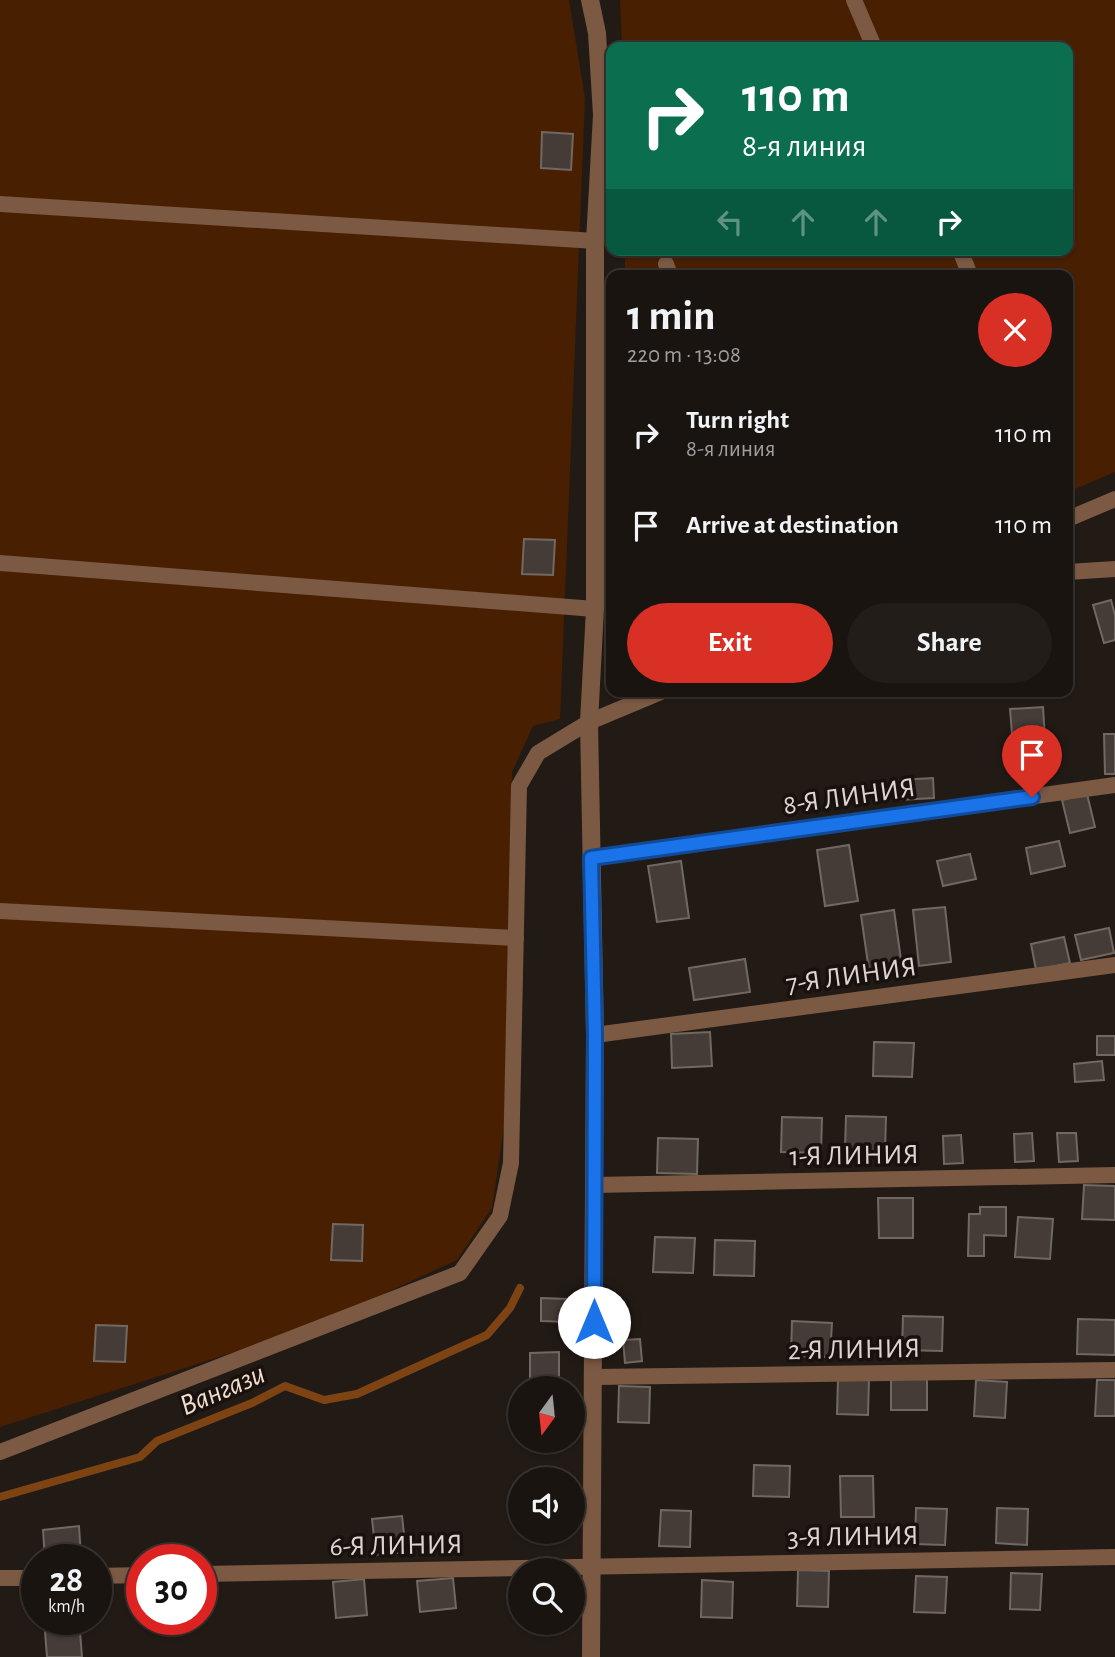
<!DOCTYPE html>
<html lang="en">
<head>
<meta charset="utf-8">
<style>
	:root { --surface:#1a1410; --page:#231d19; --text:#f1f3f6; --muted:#9f9e9f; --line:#383330; --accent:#d93025 }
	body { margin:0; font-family:"Alegreya Sans",sans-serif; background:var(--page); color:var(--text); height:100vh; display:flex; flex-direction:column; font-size:26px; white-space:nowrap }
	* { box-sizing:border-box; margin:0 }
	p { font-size:23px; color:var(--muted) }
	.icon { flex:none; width:38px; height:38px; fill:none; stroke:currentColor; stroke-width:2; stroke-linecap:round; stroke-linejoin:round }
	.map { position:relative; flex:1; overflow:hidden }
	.panel { position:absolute; left:606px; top:270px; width:467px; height:427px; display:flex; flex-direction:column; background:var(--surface); border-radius:14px; box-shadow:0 2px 5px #0004,0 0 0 2px var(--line) }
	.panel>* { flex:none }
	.banner { position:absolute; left:606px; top:42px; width:467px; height:214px; border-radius:14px; box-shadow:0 2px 5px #0004,0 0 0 2px var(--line); background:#0b6e4f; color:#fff; overflow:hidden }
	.needle { width:46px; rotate:195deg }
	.buttons { position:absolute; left:508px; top:1376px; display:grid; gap:14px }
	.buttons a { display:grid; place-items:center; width:77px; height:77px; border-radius:50%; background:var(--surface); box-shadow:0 2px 5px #0004,0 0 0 2px var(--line); font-size:35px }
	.speed { position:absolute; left:21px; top:1544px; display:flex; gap:14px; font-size:35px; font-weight:700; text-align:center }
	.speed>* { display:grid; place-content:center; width:91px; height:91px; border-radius:50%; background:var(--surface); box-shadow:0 2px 5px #0004,0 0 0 2px var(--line); line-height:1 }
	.speed small { font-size:18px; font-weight:400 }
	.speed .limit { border:10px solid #d22; background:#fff; color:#111 }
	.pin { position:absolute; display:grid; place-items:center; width:60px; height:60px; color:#fff; margin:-72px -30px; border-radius:50% 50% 50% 0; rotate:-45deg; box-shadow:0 0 7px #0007 }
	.pin .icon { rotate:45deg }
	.me { position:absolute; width:77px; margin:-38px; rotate:0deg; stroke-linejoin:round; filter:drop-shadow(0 0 5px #0008) }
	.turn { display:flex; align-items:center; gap:24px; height:147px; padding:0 21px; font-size:32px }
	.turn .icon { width:91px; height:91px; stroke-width:2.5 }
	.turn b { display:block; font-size:49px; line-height:60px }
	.lanes { display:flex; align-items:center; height:66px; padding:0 21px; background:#0003; justify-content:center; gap:35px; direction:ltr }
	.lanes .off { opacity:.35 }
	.round { display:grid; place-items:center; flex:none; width:74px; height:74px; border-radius:37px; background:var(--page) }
	.headline { display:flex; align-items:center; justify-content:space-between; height:119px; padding:0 21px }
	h1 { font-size:42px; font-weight:600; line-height:52px }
	.button { display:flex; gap:14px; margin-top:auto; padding:14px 21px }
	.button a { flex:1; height:80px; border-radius:42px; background:var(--accent); color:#fff; font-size:28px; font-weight:600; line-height:80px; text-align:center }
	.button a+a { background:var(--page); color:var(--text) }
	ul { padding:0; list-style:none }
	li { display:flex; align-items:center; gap:21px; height:91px; padding:0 21px }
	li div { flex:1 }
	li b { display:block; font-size:26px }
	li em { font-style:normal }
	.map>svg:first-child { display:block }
</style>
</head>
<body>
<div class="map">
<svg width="1115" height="1657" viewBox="0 0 1115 1657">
	<rect width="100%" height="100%" fill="#221a15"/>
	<g fill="#481f00">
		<polygon points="0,0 569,0 585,98 560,719 533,726 512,772 504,1126 492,1208 457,1260 310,1328 0,1427"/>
		<polygon points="620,0 1115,0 1115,472 1068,492 1068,275 625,275 625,250 1068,250 1068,47 622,47"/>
	</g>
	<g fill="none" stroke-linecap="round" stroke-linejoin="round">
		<polyline stroke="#7e4313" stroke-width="8" points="0,1497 140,1457 157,1441 252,1403 285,1386 324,1400 357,1394 487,1335 510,1308 520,1288"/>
	</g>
	<g fill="#453c37" stroke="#716861" stroke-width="2">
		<polygon points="542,132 573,134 571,170 541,168"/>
		<polygon points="524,539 555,540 553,575 522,574"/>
		<polygon points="1111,600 1115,615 1115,640 1104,643 1093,605"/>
		<polygon points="1043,707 1046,756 1014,759 1010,709"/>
		<polygon points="1104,734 1115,734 1115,774 1105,774"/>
		<polygon points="933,778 934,798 899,800 898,780"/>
		<polygon points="1087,794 1095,827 1070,833 1062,800"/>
		<polygon points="1059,841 1065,866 1031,874 1026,848"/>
		<polygon points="849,845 858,901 825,906 817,850"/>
		<polygon points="970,854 976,879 943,886 937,861"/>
		<polygon points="681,861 689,918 657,922 648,866"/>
		<polygon points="945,907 951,962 919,966 913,910"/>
		<polygon points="894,910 902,967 869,971 861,915"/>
		<polygon points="1109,928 1114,953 1081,960 1075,935"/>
		<polygon points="1064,937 1070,963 1036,970 1031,944"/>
		<polygon points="745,959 750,992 694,1000 689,968"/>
		<polygon points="710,1032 712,1066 672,1068 671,1034"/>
		<rect x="1097" y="1036" width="18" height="19"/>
		<polygon points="874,1042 914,1043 912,1077 873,1076"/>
		<polygon points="1102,1061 1104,1080 1075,1082 1074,1064"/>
		<polygon points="846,1116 886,1117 885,1152 845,1150"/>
		<polygon points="782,1117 822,1118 821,1153 781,1152"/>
		<polygon points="1032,1133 1034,1161 1015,1162 1014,1134"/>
		<polygon points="1057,1133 1076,1133 1078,1161 1059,1162"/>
		<polygon points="961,1135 963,1163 944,1164 943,1136"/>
		<polygon points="658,1138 698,1139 697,1174 657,1173"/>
		<polygon points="1084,1185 1115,1186 1115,1220 1082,1219"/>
		<polygon points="878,1198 913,1198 913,1238 879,1238"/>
		<polygon points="980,1207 1006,1207 1006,1236 984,1235 984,1256 968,1256 969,1214 980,1214"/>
		<polygon points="1018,1217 1053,1219 1050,1259 1015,1257"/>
		<polygon points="333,1224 363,1225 362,1261 331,1260"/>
		<polygon points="655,1237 695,1238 693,1273 653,1272"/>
		<polygon points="715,1240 755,1241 754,1276 714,1275"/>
		<polygon points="541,1298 569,1299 569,1322 541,1321"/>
		<polygon points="903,1316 943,1317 942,1351 902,1350"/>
		<polygon points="1078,1319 1115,1320 1115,1355 1077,1354"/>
		<polygon points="792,1321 832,1323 830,1357 791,1356"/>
		<polygon points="96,1325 127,1326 125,1362 94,1361"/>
		<polygon points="640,1339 642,1361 625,1363 623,1340"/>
		<polygon points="559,1352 559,1386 530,1386 530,1353"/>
		<polygon points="838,1378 869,1379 868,1415 837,1414"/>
		<rect x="891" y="1379" width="36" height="31"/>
		<polygon points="976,1380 1007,1382 1005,1418 974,1416"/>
		<polygon points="1097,1380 1115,1380 1115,1416 1095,1416"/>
		<polygon points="619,1386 650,1387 649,1423 618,1422"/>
		<polygon points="754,1465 790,1466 789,1497 753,1496"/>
		<polygon points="840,1476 873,1476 874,1517 841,1517"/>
		<polygon points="916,1508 947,1509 945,1545 915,1544"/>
		<polygon points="997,1508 1028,1509 1027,1545 996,1543"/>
		<polygon points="661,1510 691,1511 690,1547 659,1546"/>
		<polygon points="402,1516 406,1552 376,1555 372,1519"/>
		<polygon points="79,1526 81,1557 45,1559 43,1530"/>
		<polygon points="798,1570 829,1571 828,1607 797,1606"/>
		<polygon points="1011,1573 1042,1574 1040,1610 1010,1609"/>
		<polygon points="916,1576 947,1577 945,1613 914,1612"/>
		<polygon points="453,1578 456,1608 420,1612 417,1581"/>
		<polygon points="364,1579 367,1615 336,1618 333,1582"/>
		<polygon points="702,1580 733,1582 732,1618 701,1617"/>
		<polygon points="44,1619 79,1619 82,1657 47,1657"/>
	</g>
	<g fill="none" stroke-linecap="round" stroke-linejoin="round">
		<g stroke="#7b5943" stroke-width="16">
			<polyline points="854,0 874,47"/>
			<polyline points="0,204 595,241"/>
			<polyline points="960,250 970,275"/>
			<polyline points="666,264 670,275"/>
			<polyline points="1068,519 1115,499"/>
			<polyline points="0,563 595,609"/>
			<polyline points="1068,572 1115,569"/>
			<polyline points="591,858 1115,785"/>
			<polyline points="0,911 516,938"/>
			<polyline points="595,1035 1115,965"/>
			<polyline points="593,1185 1115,1175"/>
			<polyline points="595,1377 1115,1370"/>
			<polyline points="0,1452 460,1273 500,1216 511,1163 519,786 538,753 589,722 663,691"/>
			<polyline points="201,1574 1115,1557"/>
			<polyline points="96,1576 142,1575"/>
			<polyline points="0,1578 37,1578"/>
		</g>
		<polyline stroke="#7b5943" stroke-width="18" points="590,0 597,33 602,115 595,241 595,609 589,722 595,1035 591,1657"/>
	</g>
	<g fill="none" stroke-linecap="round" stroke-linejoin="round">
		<defs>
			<polyline id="route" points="594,1322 595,1035 591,858 1032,797"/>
		</defs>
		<use href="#route" stroke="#114b97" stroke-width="18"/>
		<use href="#route" stroke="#1a73e8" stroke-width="12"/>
	</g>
	<g text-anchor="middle" stroke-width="7" stroke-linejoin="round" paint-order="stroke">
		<g font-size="28" fill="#dcd6d3" stroke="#19110d">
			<text transform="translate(849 795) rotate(-8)" y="10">8-Я ЛИНИЯ</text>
			<text transform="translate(851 974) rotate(-8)" y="10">7-Я ЛИНИЯ</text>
			<text transform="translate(854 1154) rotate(-1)" y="10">1-Я ЛИНИЯ</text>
			<text transform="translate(854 1348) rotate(-1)" y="10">2-Я ЛИНИЯ</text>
			<text transform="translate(853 1535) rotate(-1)" y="10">3-Я ЛИНИЯ</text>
			<text transform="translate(396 1544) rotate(-1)" y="10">6-Я ЛИНИЯ</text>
		</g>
		<g font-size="30" font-style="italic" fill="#f3ddcf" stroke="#19110d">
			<text transform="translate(222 1389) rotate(-23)" y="10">Вангази</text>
		</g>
	</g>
</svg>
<div class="buttons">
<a><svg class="needle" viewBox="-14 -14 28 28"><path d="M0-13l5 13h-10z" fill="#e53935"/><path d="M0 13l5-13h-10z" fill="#9f9e9f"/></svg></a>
<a><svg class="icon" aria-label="sound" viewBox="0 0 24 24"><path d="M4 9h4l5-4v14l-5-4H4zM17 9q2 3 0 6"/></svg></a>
<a><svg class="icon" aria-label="search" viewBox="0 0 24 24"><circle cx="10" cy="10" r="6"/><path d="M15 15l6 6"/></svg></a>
</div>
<div class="speed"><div>28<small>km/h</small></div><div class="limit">30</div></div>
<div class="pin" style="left:1032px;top:797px;background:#d93025"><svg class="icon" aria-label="arrive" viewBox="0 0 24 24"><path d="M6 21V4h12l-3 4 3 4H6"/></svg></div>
<svg class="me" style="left:594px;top:1322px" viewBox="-20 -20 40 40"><circle r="19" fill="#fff"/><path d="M0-13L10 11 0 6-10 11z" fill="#1a73e8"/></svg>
<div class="banner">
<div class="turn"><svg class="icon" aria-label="right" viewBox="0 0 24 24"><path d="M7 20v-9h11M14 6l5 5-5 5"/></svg><div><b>110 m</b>8-я линия</div></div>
<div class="lanes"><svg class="icon off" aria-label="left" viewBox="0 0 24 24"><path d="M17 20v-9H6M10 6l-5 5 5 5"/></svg><svg class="icon off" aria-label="ahead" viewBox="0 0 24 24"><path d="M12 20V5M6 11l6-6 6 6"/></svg><svg class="icon off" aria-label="ahead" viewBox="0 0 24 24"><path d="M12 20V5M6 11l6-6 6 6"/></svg><svg class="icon" aria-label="right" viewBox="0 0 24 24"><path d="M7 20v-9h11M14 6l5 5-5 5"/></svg></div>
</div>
<section class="panel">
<div class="headline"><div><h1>1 min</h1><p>220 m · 13:08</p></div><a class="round" style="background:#d93025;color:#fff"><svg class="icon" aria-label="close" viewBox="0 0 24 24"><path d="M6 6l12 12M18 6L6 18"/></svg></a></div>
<ul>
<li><svg class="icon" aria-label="right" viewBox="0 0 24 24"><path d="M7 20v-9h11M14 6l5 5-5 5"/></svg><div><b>Turn right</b><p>8-я линия</p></div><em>110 m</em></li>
<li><svg class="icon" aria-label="arrive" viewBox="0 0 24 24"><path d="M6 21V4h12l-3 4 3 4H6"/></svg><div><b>Arrive at destination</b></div><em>110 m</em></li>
</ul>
<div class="button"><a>Exit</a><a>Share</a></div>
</section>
</div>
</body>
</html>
